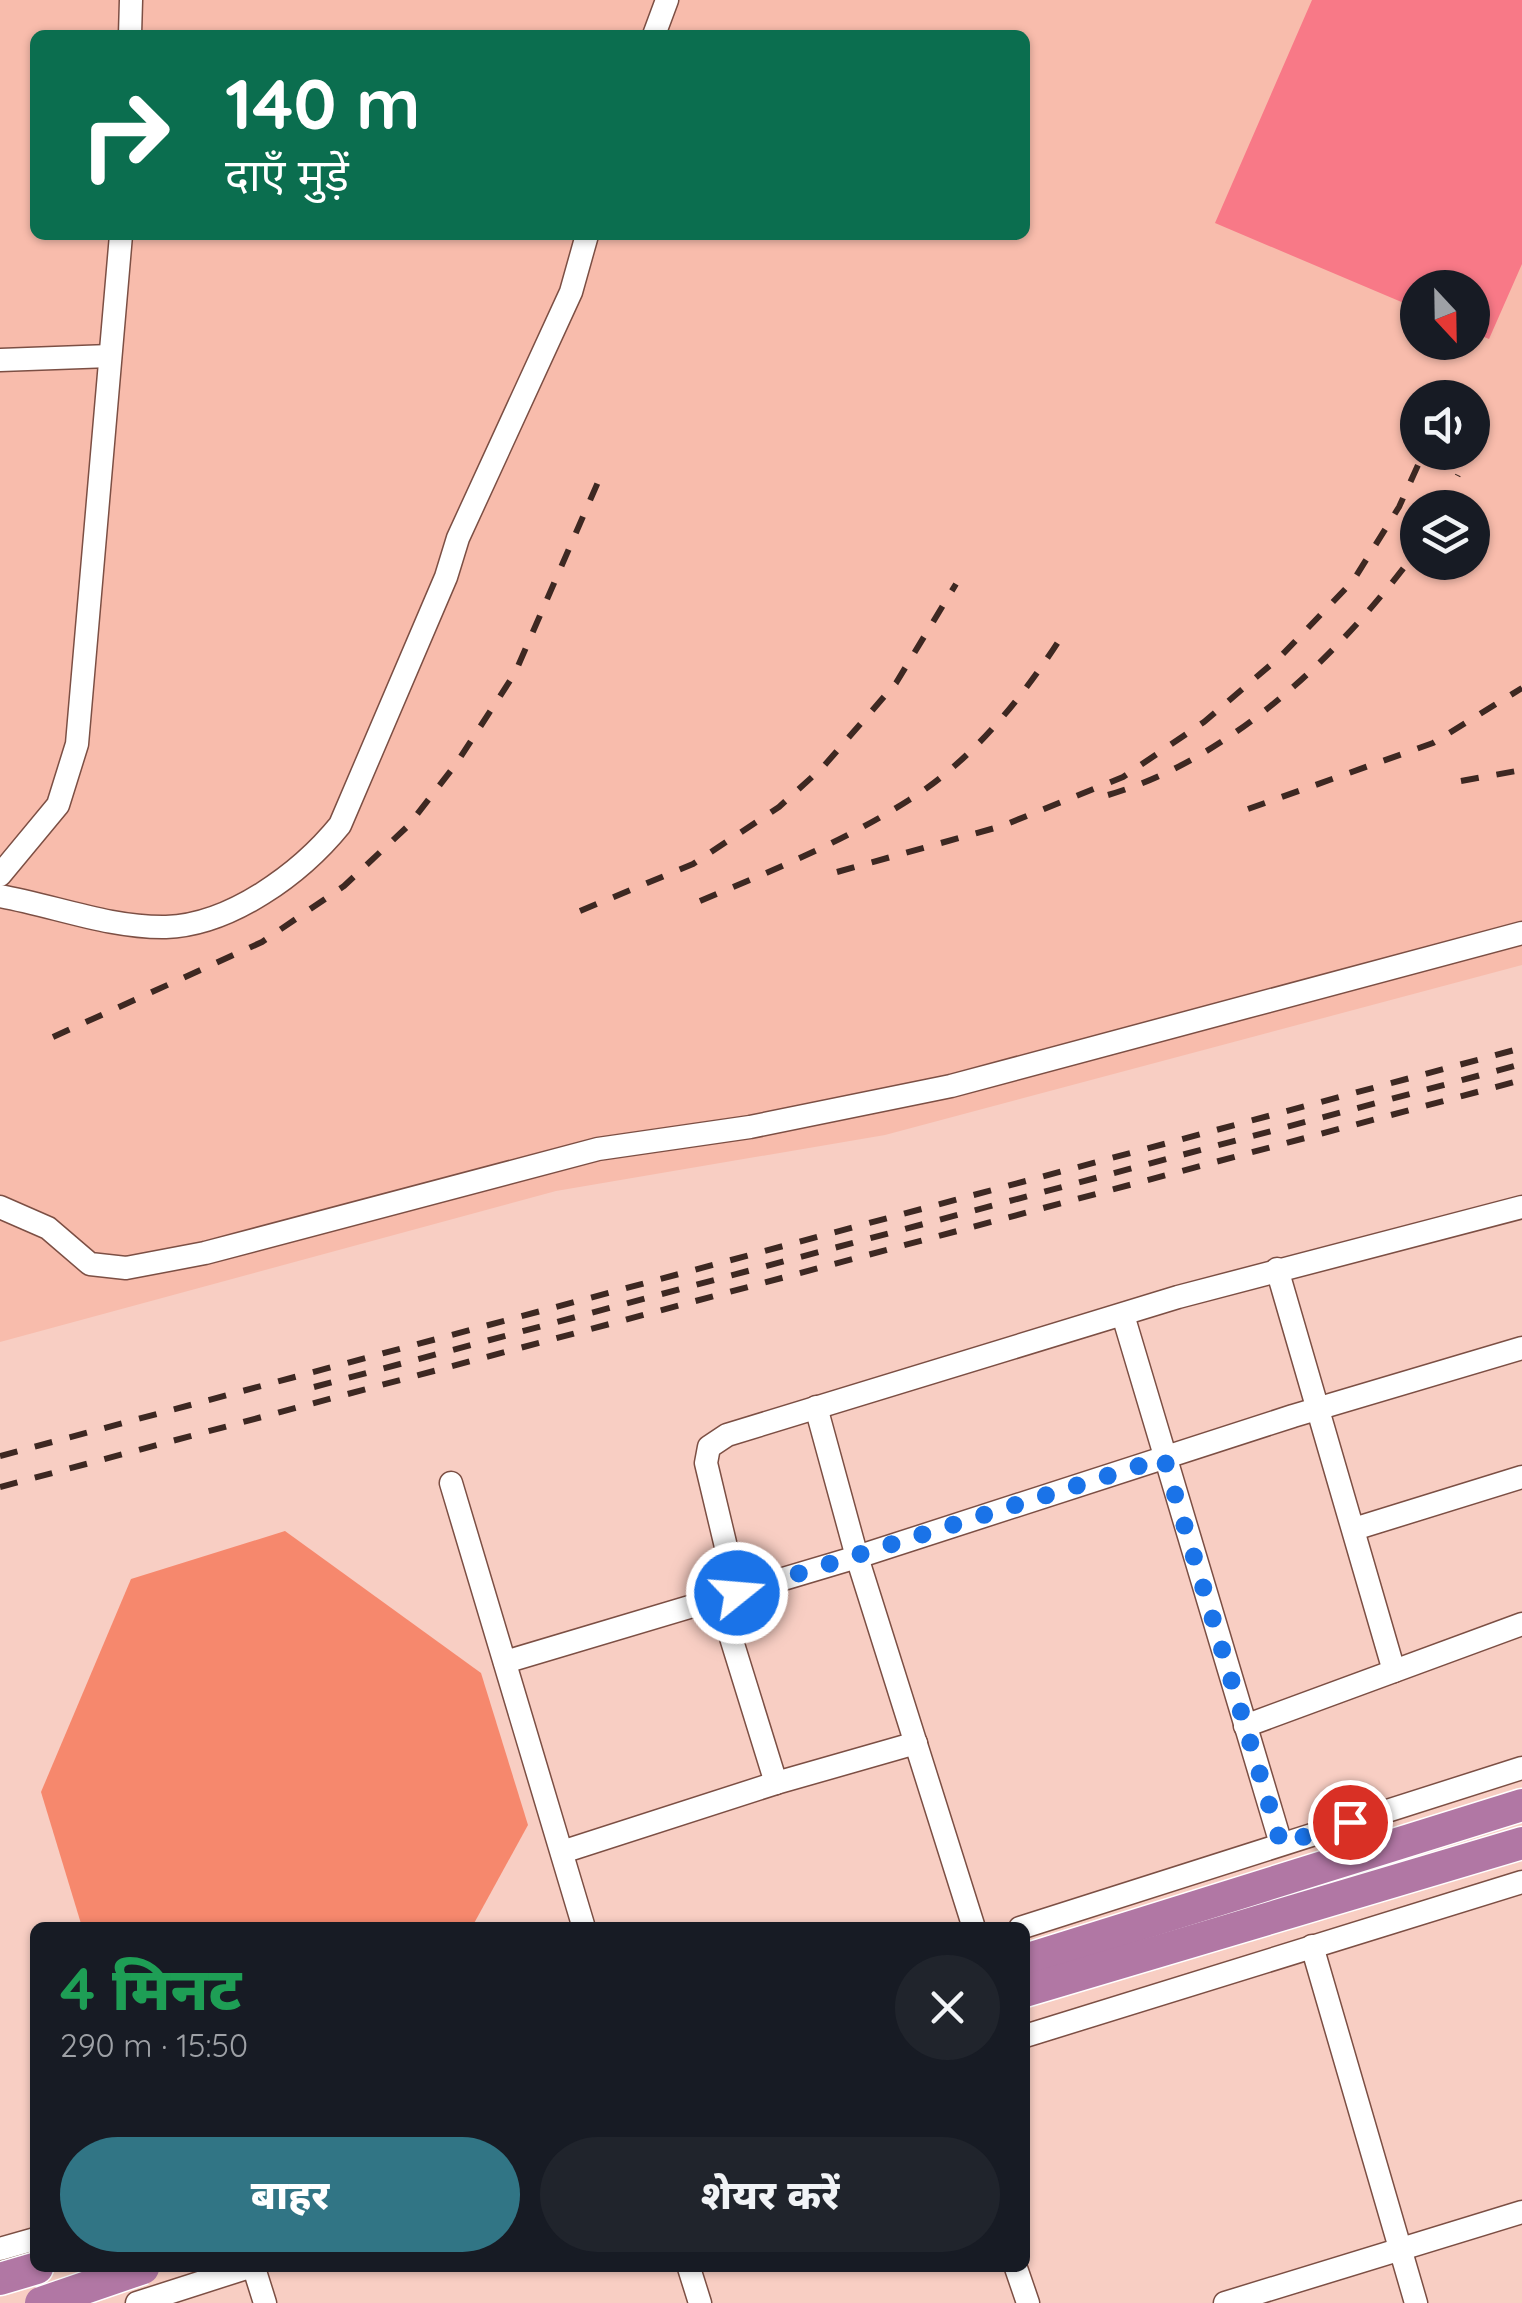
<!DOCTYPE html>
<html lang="hi">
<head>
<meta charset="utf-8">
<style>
	:root { --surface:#171b24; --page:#20242c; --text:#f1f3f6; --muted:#9ea1a6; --accent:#317585 }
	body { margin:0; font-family:Quicksand,"Noto Sans Devanagari",sans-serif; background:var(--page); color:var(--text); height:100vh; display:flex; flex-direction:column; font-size:38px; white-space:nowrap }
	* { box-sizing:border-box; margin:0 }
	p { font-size:32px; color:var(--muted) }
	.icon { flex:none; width:55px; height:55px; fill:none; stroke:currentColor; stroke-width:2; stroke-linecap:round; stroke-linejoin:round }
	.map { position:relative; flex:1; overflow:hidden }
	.side { position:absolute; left:30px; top:1922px; width:1000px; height:350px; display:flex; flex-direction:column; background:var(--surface); border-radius:15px; box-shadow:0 2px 8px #0004 }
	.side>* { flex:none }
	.hud { position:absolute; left:30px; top:30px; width:1000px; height:210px; border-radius:15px; box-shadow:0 2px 8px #0004; background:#0b6e4f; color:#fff; overflow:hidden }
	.needle { width:65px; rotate:158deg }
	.fabs { position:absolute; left:1400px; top:270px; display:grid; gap:20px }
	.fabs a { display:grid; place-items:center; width:90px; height:90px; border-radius:50%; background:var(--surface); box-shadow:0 2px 8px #0004; font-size:50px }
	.pin { position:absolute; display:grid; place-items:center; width:85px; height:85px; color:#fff; margin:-42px; border:5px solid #fff; border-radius:50%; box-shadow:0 2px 10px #0007 }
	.me { position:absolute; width:110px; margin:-55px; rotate:73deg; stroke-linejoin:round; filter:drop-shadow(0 0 8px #0008) }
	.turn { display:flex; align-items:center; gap:35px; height:210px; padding:0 30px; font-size:45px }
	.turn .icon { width:130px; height:130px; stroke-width:2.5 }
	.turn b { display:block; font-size:70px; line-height:85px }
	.round { display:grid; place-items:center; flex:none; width:105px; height:105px; border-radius:52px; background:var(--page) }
	.summary { display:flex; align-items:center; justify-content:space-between; height:170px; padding:0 30px }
	h1 { font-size:60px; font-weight:800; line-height:75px; color:#1e9e55 }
	.action { display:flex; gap:20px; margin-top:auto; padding:20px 30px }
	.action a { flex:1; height:115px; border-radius:60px; background:var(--accent); color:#fff; font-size:40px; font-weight:800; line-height:115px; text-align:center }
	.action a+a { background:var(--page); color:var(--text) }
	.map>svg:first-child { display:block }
</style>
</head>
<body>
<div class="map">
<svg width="1522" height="2303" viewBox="0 0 1522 2303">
	<rect width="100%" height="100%" fill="#f8cec3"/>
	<path fill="#f8bcac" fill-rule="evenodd" d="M0,0H1522V965L885,1135L556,1191L0,1342ZM35,35H1025V235H35ZM1418,288H1472V342H1418ZM1418,398H1472V452H1418ZM1418,508H1472V562H1418Z"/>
	<polygon fill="#f6886d" points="285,1531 481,1673 528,1825 472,1927 82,1927 41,1792 131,1579"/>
	<polygon fill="#f87987" points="1312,0 1522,0 1522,264 1489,339 1472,332 1472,288 1418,288 1418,309 1215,223"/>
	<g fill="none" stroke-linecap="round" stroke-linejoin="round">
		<defs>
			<g id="minor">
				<polyline points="130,35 131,0"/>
				<polyline points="654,35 667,0"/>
				<polyline points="0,360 110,356"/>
				<polyline points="0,875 58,805 77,744 121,235"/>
				<path d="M0,896C55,906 110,928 166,927C231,925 301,873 340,825L446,577L458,538L571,292L587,235"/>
				<polyline points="0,1207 48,1228 90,1264 126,1268 205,1253 598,1149 750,1127 951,1086 1522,933"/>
				<polyline points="1277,1269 1394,1671"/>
				<polyline points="1123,1315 1281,1844"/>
				<polyline points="816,1407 857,1557 974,1928"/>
				<polyline points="451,1483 584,1928"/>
				<polyline points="1354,1529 1522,1477"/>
				<polyline points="737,1593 706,1463 709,1447 727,1435 1178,1297 1522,1207"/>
				<polyline points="719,1599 776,1783"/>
				<polyline points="505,1662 857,1557 1293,1416 1522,1348"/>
				<polyline points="1245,1726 1522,1624"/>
				<polyline points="562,1852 776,1783 916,1743"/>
				<polyline points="1020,1928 1522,1768"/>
				<polyline points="1312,1946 1416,2303"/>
				<polyline points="1025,2036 1522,1882"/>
				<polyline points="0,2249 35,2239"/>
				<polyline points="254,2268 265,2303"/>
				<polyline points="689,2268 700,2303"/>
				<polyline points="1016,2268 1028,2303"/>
				<polyline points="137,2303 246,2268"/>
				<polyline points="1225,2303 1522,2212"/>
			</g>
			<g id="highway">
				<polyline points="1025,1960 1522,1805"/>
				<polyline points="1025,1991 1522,1843"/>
				<polyline points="0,2279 37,2268"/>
			</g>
		</defs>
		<use href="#minor" stroke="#7c4f44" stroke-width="25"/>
		<use href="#highway" stroke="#fff" stroke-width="35"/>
		<use href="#minor" stroke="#fff" stroke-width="22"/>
		<use href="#highway" stroke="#b177a4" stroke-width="32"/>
		<g stroke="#3d2822" stroke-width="6" stroke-dasharray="18 18" stroke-linecap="butt">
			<polyline points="1441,508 1458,475"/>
			<polyline points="1461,781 1522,770"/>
			<path d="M1108,795C1234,758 1341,653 1418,549"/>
			<polyline points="1248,809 1433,743 1522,688"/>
			<polyline points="837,872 1002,826 1123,777 1204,722 1281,656 1353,581 1399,507 1424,452"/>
			<path d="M700,901C771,871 843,842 909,800C973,760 1025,695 1065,631"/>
			<polyline points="580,911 693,864 779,807 823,767 896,683 956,584"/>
			<polyline points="53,1037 262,942 344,886 408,826 456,764 515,673 598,482"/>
			<polyline points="314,1387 1522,1064"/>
			<polyline points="0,1456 1522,1048"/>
			<polyline points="0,1487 1522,1080"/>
		</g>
		<defs>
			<polyline id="highway-bridge" points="41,2303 143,2268"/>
		</defs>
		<use href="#highway-bridge" stroke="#fff" stroke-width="35" stroke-linecap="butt"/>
		<use href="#highway-bridge" stroke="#b177a4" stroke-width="32"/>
	</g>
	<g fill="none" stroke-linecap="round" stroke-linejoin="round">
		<polyline stroke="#1a73e8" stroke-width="18" stroke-dasharray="0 32.4" points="737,1593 1164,1458 1281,1844 1350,1822"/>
	</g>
</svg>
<div class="fabs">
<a><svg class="needle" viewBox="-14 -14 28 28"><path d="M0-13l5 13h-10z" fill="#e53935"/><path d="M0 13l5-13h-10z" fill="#9ea1a6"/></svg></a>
<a><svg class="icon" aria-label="sound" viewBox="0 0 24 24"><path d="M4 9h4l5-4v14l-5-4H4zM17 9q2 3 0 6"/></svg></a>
<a><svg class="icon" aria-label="layers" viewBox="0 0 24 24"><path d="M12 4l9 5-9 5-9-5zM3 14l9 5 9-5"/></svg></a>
</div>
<div class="pin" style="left:1350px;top:1822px;background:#d93025"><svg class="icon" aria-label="arrive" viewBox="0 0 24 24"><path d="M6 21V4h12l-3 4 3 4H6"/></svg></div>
<svg class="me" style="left:737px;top:1593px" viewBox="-20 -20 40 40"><circle r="17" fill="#1a73e8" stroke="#fff" stroke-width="3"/><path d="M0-11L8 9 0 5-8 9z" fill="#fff"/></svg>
<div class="hud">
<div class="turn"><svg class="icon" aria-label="right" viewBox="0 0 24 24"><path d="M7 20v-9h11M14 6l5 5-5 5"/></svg><div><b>140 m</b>दाएँ मुड़ें</div></div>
</div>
<section class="side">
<div class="summary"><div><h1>4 मिनट</h1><p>290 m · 15:50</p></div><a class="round"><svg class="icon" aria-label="close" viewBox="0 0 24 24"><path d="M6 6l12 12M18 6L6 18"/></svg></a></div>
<div class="action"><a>बाहर</a><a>शेयर करें</a></div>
</section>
</div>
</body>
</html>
